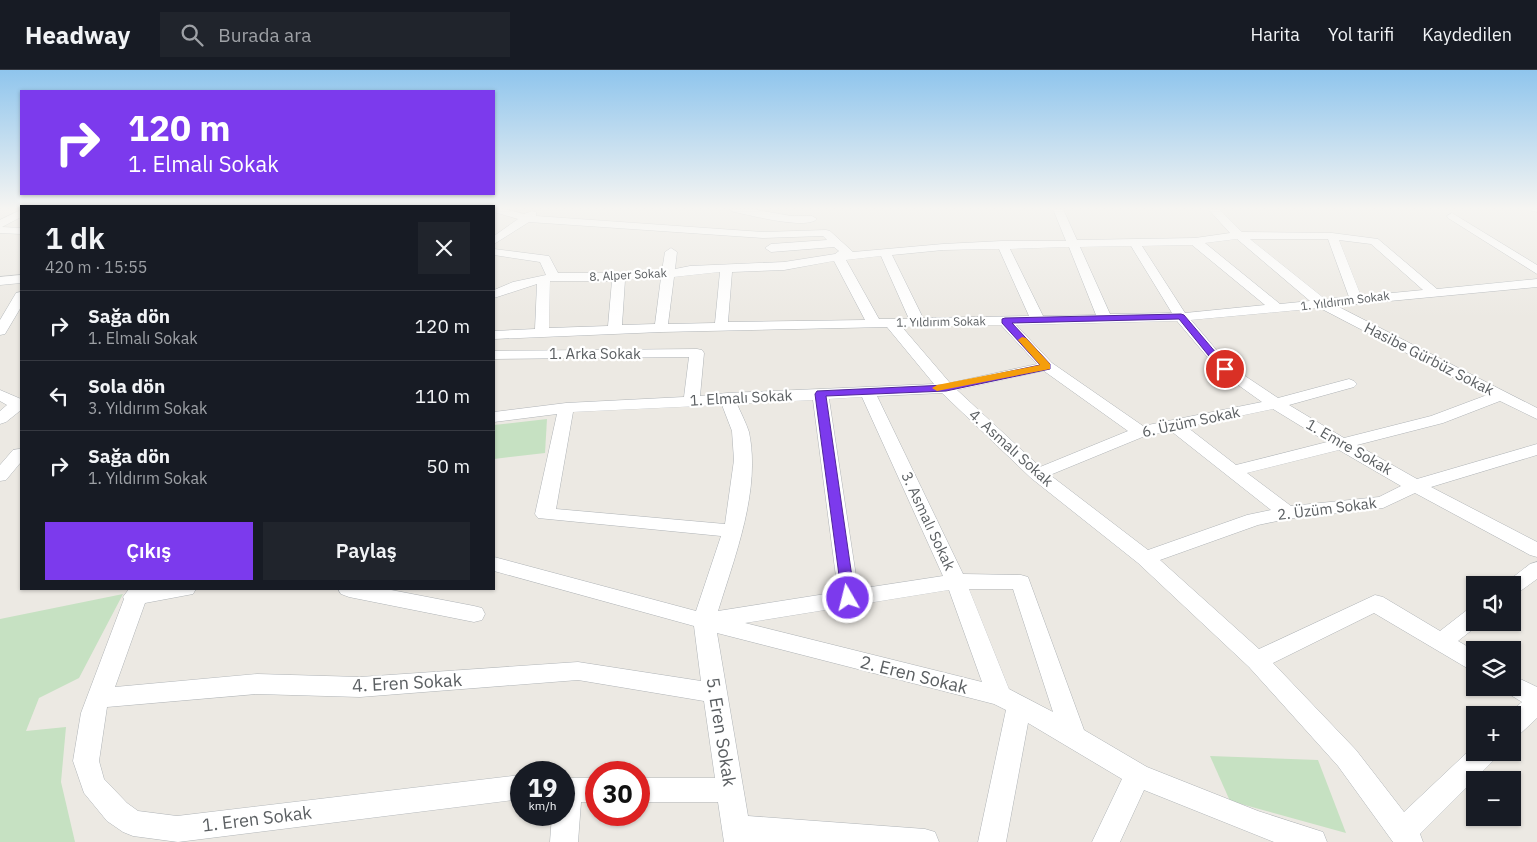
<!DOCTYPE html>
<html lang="tr">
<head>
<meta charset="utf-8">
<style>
	:root { --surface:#171b24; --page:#20242c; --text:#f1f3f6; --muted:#9ea1a6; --line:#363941; --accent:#7c3aed }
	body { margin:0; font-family:"IBM Plex Sans",sans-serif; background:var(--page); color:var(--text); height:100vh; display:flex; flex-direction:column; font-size:19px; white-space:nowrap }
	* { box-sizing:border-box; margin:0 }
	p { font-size:16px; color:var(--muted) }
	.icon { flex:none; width:28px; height:28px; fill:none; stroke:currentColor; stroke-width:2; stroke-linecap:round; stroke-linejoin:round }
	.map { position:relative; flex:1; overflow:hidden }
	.panel { position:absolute; left:20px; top:135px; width:475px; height:385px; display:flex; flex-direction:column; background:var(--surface); border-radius:0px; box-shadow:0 1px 4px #0004 }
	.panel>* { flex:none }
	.hud { position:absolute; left:20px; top:20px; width:475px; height:105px; border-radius:0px; box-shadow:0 1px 4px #0004; background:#7c3aed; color:#fff; overflow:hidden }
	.tools { position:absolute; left:1466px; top:506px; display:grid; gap:10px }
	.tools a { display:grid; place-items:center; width:55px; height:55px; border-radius:0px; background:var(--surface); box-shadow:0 1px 4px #0004; font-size:25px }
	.speed { position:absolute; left:510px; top:691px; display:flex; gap:10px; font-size:25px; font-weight:700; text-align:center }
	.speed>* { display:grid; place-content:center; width:65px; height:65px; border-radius:50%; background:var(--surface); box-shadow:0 1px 4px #0004; line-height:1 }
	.speed small { font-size:12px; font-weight:400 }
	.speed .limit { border:8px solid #d22; background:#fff; color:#111 }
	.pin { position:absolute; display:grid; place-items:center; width:42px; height:42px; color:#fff; margin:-21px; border:2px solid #fff; border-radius:50%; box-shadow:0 1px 5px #0007 }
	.me { position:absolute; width:55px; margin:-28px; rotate:352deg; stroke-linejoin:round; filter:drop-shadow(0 0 4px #0008) }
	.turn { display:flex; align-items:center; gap:18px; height:105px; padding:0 25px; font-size:22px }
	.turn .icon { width:65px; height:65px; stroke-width:2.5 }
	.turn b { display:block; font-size:35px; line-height:42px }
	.round { display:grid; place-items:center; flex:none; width:52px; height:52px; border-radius:0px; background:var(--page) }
	.overview { display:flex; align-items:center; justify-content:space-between; height:85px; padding:0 25px }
	h1 { font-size:30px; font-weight:600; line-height:38px }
	.action { display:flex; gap:10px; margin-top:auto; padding:10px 25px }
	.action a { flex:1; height:58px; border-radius:0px; background:var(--accent); color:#fff; font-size:20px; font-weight:600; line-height:58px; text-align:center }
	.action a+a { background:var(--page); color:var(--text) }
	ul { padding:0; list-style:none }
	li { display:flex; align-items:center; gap:15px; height:70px; padding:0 25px; border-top:1px solid var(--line) }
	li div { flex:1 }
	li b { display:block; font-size:19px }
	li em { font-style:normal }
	header { display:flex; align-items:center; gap:30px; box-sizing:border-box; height:70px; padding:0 25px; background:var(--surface); border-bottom:1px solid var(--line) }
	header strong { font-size:24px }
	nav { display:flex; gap:28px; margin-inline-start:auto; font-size:18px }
	.search { width:350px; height:45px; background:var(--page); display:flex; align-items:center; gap:12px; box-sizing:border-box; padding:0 18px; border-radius:0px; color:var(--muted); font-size:19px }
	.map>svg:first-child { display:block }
</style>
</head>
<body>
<header>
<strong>Headway</strong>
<div class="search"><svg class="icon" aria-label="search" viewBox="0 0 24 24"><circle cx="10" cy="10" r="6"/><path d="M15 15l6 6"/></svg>Burada ara</div>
<nav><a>Harita</a><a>Yol tarifi</a><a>Kaydedilen</a></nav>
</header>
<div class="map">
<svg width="1537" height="772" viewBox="0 0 1537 772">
	<rect width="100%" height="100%" fill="#ece9e3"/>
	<g fill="#c6e1c2">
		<polygon points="547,349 545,383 494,389 494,355"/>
		<polygon points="123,524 79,608 39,628 26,661 66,657 61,712 75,772 0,772 0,549"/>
		<polygon points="1210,686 1318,690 1346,763 1230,731"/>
	</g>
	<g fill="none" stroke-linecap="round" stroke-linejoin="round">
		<defs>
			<g id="minor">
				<path d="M494,139H505L524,144L532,141L536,142V146L763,162L826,160L830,161L853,182L943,174L1002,171H1066L1053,139H1063L1077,170L1195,168L1230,163L1208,139H1219L1242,162L1332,163L1378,169L1437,219L1537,209V217L1337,236L1537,338V349L1500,331L1443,353L1357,375L1417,409L1537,374V385L1431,417L1537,472V487L1530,485L1415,423L1383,438L1287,449L1258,455L1160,490L1259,579L1375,525L1383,527L1440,561L1467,540L1475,538V552H1482L1458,571L1475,581V601L1467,598L1374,543L1273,593L1356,680L1404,742L1475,675V682H1498L1494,690L1420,764L1423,772H1393L1338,696L1249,597L1138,493L1031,408L942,323L877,326L963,504L1021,505L1028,507L1084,660L1147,697L1258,741L1323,762L1327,772H1274L1144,720L1120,772H1092L1122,709L1028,653L1006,772H978L1006,640L994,634L717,563L748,746L925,759L935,762L939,772H724L718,732H639V708H715L704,631L578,610L360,627L257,624L107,637L99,691L104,709L127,733L138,741L177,746L521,705V729L178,772L133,766L123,762L107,751L84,723L73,691L81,643L124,529L123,527L129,519H196L193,524L145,533L115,617L257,604L360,607L578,592L701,611L694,556L494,501V487L696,541L721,466L538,448L535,444L557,344L494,352V342L566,333L684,327L689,287L494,289V281L697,279L702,280L704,283L700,326L727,323L934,314L887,257L661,262L494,269V261L535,259L537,214L494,228V220L513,212L546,205L540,192L494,185V179L549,186L558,203H619L662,201L665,182L671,178L677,182L675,199L690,196L784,192L835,184L839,181L834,177L771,182L765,178L771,174L827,170L823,166L763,168L529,152L494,174V166L518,149L494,142ZM1237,169L1310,231L1280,234L1205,173ZM1250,169H1328L1349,227L1325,229ZM1339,170L1371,174L1423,220L1361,226ZM1192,175L1265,235L1185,243L1142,176ZM1131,176L1172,243L1110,244L1080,177ZM1069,177L1096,245L1043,246L1010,179ZM999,179L1029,246L923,248L892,185L943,180ZM881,186L909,249H879L846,190ZM834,191L865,250L728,252L732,202L784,200ZM720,202L715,253L668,254L674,207ZM661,208L655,254L622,255L625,210ZM550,211H612L608,256L549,258ZM1320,238L1487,325L1431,346L1344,368L1289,335L1354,317L1357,314L1354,311L1349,309L1278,328L1230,296L1191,250ZM1177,251L1220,302L1262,332L1143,356L1052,293L1016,255ZM1001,255L1037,294L950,313L902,257ZM1044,301L1128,361L1040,397L957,320ZM862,327L943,506L858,519L829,329ZM813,330L838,522L718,541C735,486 761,420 749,362C746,353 741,343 737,334ZM722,335L732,361L734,390L725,454L556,439L573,342ZM1273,339L1327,372L1236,395L1187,357ZM1171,361L1271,440L1247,445L1148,480L1050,405L1145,366ZM1339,380L1401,416L1379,427L1291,436L1247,403ZM969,519H1013L1053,642L1009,619ZM949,520L982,612L745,553Z"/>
				<path d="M729,139H752L791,146H812L817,149C806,160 750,145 734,142Z"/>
				<polygon points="1531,139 1537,139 1537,142 1532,141"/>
				<polygon points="21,140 21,147 2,157 21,158 21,164 0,163 0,150"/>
				<polygon points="1452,143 1537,195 1537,204 1448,148 1447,146"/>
				<polygon points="21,205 21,213 0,215 0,207"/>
				<polygon points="21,222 21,237 5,264 0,265 0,250 16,223"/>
				<polygon points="0,320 21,329 21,340 6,352 0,354 0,341 7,335 0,331"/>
				<polygon points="19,379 21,379 21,392 6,410 0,411 0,395 13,380"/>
				<polygon points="1537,492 1537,509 1519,522 1512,524 1512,515 1503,515 1530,494"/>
				<polygon points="338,519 386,519 474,536 482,538 485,544 482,550 474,552 349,527 341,524"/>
				<polygon points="1512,605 1537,617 1537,648 1521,663 1512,666 1512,645 1507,645 1522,632 1504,621 1502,618 1512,618"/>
				<polygon points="564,708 596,708 596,732 581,732 578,772 550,772 552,745 564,745"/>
			</g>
		</defs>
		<use href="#minor" stroke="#b0b4b7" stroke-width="1"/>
		<use href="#minor" fill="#fff" fill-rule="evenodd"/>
	</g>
	<linearGradient id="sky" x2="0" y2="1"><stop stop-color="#8fc5ed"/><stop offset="0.56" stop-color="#f6f5f2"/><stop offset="1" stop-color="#f6f5f2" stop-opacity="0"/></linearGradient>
	<rect width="1537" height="247" fill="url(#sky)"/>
	<polygon fill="#7c3aed" stroke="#51269a" points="1181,244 1184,245 1228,297 1228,301 1221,301 1179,249 1012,253 1050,294 1050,299 946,321 826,326 855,528 853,532 844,532 842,528 815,324 817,321 946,315 1040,295 1002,253 1002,249 1005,248"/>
	<polygon fill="#f59e0b" points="1022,267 1026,268 1050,294 1050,299 937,321 932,318 937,315 1040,295 1018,270"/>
	<g text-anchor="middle" stroke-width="4.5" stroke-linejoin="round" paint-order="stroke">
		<g font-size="12" fill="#5b5f62" stroke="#fff">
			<text transform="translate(628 205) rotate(-3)" y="4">8. Alper Sokak</text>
			<text transform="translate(1345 231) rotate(-7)" y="4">1. Yıldırım Sokak</text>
			<text transform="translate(941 252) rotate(-1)" y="4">1. Yıldırım Sokak</text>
		</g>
		<g font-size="15" fill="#5b5f62" stroke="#fff">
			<text x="595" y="289">1. Arka Sokak</text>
			<text transform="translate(1429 289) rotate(27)" y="5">Hasibe Gürbüz Sokak</text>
			<text transform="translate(741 328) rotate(-3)" y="5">1. Elmalı Sokak</text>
			<text transform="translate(1191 352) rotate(-12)" y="5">6. Üzüm Sokak</text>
			<text transform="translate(1349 377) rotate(30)" y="5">1. Emre Sokak</text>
			<text transform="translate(1011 378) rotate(42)" y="5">4. Asmalı Sokak</text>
			<text transform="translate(1327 439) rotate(-7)" y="5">2. Üzüm Sokak</text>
			<text transform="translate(928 451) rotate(65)" y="5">3. Asmalı Sokak</text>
		</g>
		<g font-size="18" fill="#5b5f62" stroke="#fff">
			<text transform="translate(914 605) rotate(14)" y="6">2. Eren Sokak</text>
			<text transform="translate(407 613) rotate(-3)" y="6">4. Eren Sokak</text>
			<text transform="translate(721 662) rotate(81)" y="6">5. Eren Sokak</text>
			<text transform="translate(257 749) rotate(-7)" y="6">1. Eren Sokak</text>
		</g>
	</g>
</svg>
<div class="tools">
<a><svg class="icon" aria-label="sound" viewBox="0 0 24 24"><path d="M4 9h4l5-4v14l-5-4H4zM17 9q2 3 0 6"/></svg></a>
<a><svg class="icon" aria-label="layers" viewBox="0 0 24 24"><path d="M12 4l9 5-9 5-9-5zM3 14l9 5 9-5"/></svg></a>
<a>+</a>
<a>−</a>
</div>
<div class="speed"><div>19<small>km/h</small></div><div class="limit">30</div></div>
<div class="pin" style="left:1225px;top:299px;background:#d93025"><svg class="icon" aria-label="arrive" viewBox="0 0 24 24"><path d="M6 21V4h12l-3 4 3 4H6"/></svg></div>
<svg class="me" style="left:848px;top:528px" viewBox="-20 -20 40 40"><circle r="17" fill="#7c3aed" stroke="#fff" stroke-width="3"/><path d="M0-11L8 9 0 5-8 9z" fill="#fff"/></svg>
<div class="hud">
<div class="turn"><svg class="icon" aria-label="right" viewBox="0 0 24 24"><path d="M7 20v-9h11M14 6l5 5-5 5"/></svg><div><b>120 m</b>1. Elmalı Sokak</div></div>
</div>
<section class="panel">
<div class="overview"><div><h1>1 dk</h1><p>420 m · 15:55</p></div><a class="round"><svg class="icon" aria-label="close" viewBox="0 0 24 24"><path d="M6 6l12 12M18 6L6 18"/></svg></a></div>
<ul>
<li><svg class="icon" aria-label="right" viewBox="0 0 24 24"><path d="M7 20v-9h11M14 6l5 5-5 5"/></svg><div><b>Sağa dön</b><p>1. Elmalı Sokak</p></div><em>120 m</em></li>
<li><svg class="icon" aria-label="left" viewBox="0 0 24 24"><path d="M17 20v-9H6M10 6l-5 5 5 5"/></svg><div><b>Sola dön</b><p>3. Yıldırım Sokak</p></div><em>110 m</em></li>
<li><svg class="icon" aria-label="right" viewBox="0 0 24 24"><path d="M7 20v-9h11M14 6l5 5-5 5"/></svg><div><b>Sağa dön</b><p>1. Yıldırım Sokak</p></div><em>50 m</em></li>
</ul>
<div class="action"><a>Çıkış</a><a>Paylaş</a></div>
</section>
</div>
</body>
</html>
